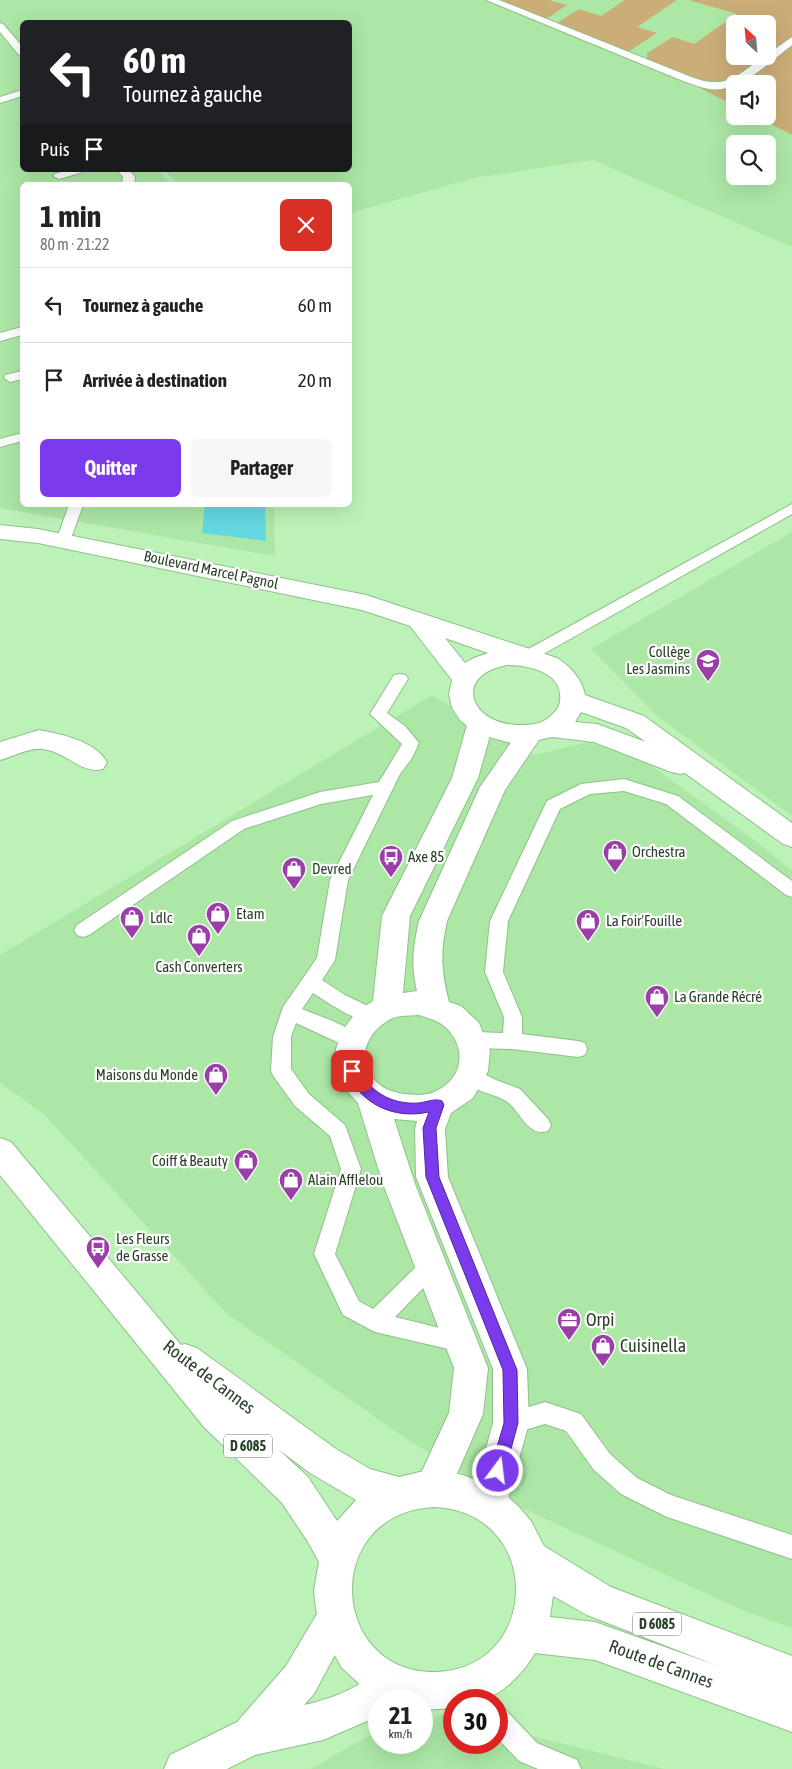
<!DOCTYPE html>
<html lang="fr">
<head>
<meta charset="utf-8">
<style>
	:root { --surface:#fff; --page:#f6f6f6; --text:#222; --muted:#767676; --line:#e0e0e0; --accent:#7c3aed }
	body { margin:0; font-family:"Asap Condensed",sans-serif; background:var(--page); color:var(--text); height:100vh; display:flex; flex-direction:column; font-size:19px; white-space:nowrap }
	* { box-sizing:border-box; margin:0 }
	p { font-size:16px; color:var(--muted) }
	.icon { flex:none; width:28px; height:28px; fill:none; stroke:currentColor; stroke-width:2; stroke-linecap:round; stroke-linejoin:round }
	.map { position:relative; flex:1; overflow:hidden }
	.side { position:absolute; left:20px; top:182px; width:332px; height:325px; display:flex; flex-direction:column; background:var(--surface); border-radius:8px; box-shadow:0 5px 20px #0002 }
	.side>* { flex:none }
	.hud { position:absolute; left:20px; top:20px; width:332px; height:152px; border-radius:8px; box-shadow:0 5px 20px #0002; background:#202124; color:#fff; overflow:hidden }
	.needle { width:32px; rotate:334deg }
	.buttons { position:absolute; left:726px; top:15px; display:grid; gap:10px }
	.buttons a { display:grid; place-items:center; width:50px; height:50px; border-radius:8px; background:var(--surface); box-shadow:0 5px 20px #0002; font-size:25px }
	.speed { position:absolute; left:368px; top:1689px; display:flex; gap:10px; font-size:25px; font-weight:700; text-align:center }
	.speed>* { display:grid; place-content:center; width:65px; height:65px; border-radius:50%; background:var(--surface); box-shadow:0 5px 20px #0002; line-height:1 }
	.speed small { font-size:12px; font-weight:400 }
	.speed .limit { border:8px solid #d22; background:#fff; color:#111 }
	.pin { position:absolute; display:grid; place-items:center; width:42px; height:42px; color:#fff; margin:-21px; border-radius:10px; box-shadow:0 2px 8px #0006 }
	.me { position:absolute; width:55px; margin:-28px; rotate:15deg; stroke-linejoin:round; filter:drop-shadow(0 0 4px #0008) }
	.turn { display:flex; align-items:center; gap:18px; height:105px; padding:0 20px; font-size:22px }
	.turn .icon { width:65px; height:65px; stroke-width:2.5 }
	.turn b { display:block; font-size:35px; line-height:42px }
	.then { display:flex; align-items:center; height:48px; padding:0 20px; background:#0003; gap:10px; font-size:19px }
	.round { display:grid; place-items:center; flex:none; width:52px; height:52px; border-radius:8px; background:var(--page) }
	.headline { display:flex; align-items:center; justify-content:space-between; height:85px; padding:0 20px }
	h1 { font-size:30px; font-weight:700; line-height:38px }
	.cta { display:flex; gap:10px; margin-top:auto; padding:10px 20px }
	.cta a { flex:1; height:58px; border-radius:8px; background:var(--accent); color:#fff; font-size:20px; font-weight:700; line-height:58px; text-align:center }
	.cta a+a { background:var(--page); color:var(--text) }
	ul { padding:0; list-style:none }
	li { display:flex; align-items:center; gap:15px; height:75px; padding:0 20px; border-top:1px solid var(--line) }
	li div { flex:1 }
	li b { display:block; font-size:19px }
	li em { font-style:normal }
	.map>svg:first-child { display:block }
</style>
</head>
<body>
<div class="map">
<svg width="792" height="1769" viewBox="0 0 792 1769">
	<rect width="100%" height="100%" fill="#bcf2b7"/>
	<g fill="#ace7a6" fill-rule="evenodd">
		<path d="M0,0H792V247L593,160L474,178L350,213V185H178L165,170H350V22H22V170H158L171,185H22V505H274L275,556L0,508ZM735,24H768V56H735ZM735,84H768V116H735ZM735,144H768V176H735Z"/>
		<polygon points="792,532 792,816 656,715 591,649"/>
		<polygon points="432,695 534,755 589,742 649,764 761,845 792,871 792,1628 742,1610 518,1506 411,1442 226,1313 44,1114 0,1083 0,955"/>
		<polygon points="445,1714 454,1716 454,1742 496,1742 496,1727 664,1769 311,1769 370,1735 379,1732 379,1742 421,1742 421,1721"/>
	</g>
	<g fill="#cbad77" fill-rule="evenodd">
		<path d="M502,0H549L567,5C560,9 553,16 546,18C535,21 510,7 502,0Z"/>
		<polygon points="625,0 677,0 637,27 657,33 628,52 622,51 559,26 557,23 579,9 601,16"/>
		<path d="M689,0H792V135L755,116H768V84H735V106L650,62L647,58V53L673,37L694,44L737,14ZM735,24H768V56H735Z"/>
	</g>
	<polygon fill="#65d7e0" points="205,505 265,505 266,541 202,533"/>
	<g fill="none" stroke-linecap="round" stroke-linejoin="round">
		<defs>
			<g id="lane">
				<path d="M486,0H499L691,77C726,90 736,77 764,56H768V54L792,37V45C772,60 746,86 721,89C708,91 695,85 683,81Z"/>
				<polygon points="0,23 3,24 22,46 22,55 18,54 0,32"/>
				<polygon points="22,90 22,96 0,103 0,97"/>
				<polygon points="67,170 85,170 83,172 59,179 53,176 55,174"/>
				<polygon points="117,170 129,170 135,177 134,185 122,185 123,177"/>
				<polygon points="22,327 22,335 0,341 0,333"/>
				<polygon points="22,371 22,379 10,382 4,378 5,375"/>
				<polygon points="22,433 22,441 0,447 0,439"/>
				<polygon points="792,504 792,514 531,661 526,662 521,661 518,657 521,653"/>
				<polygon points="69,505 83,505 70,541 68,544 58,544 56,541"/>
				<path d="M400,674L406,675L408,679L387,713L405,726L419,743L412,758L400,774L348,880L335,960L322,980L345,995L378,1011L380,1016L378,1021C362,1027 327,1002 313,993L302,1009C318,1016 354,1026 361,1041L359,1047L352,1049L296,1023L291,1037V1069L309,1094L345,1125L361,1169L335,1254L359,1301L373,1309L423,1260L430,1257L437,1260L440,1267L437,1274L395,1317L469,1335L472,1342L469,1349L461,1352L375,1332L343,1315L314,1254L341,1169L330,1136L295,1106L274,1077L271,1071L273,1037L283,1007L317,958L330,880L373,795L321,804L244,829L89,935L83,937L77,935L74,930L77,925L232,821L320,792L379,782L402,744L370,714L394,675Z"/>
				<polygon points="624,779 678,796 792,881 792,897 786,895 666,804 624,791 590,794 560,809 508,921 503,972 522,1017 522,1034 578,1041 585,1043 587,1049 585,1055 578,1057 512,1049 474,1048 467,1046 465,1040 467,1034 474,1032 503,1033 504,1017 485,972 490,921 545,805 547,801 581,784"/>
				<path d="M472,1068L496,1080L520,1089L548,1119L551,1125L548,1131C528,1138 520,1110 506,1101C492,1092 471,1093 462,1076L465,1070Z"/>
				<polygon points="545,1402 581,1414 610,1454 637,1478 671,1495 792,1535 792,1559 667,1517 621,1494 594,1470 566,1431 545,1424 511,1434 503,1431 500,1423 503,1415"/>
				<polygon points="496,1706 505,1709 537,1743 577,1760 581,1769 538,1769 519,1761 496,1737"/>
			</g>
			<g id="street">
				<path d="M480,716L489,719L493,725L478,778L410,916L403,993L417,991C411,966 413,947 419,921L480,787L521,728L530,725L539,728L543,734L505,790L447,921C440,954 441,970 449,1002L461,1006L479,1023L490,1051L488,1071L473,1098L451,1113L445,1129L448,1177L527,1369L529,1423L507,1503L502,1516L489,1521L476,1516L471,1503L493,1423V1369L416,1177L415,1129L417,1121L394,1119L415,1184L488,1368L483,1414L446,1499L433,1504L420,1499L415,1486L449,1413L454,1368L383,1184L358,1103L347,1091L337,1071L336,1049L343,1030L356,1012L373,1001L382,916L452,778L467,725L471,719ZM419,1015C426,1018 434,1019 440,1023C468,1042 466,1079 434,1092C424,1096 415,1095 404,1094C390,1092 378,1087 370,1074C356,1053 372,1027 393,1018C400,1015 411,1016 419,1015Z"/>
				<path d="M39,730C61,734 95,741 107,762L103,769C81,775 66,751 42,749C30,747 12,757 0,760V742Z"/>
				<path d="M337,1596L350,1602L356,1615L314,1694L304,1705C322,1701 340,1695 356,1686C369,1679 380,1670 394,1665L408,1670L413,1684C404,1706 400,1700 379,1700V1716L323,1740L255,1755L227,1769H164L170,1755L237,1722L286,1666L324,1602Z"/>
			</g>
			<path id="secondary" d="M0,525L38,529L366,595L557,658C571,667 582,679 585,695L644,716L792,823V847L783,844L685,773L680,774L671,772L594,742L552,737L525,743H511L475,733L460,720L452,708L449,694L452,680L410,626L362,610L38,543L0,539ZM445,638L488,653L474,658L465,663ZM507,665C528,665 564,672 560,701C559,709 553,714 547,719C538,725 528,725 517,725C469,723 453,675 507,665ZM581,712L626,728L646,742L597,724L575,722Z"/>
			<path id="primary" d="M0,1138L11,1142L181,1345L185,1344L197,1348L336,1449L370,1469L399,1477L424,1471H444L463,1475L485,1484L503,1493L518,1506L531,1521L544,1546L611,1587L792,1656V1732L595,1660L535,1653C524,1672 502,1697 478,1700C470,1701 462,1700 454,1700V1708L421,1710V1700H389L364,1688L342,1668L327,1642L316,1610L314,1590L319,1562L308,1542L282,1503L204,1427L0,1175ZM278,1449L310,1473L356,1500L337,1521L308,1477ZM434,1507C545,1512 541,1669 436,1672C329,1674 320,1513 434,1507ZM553,1596L587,1615L718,1666L595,1622L550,1617Z"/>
		</defs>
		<use href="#lane" stroke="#8dc188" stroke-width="2"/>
		<use href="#street" stroke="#8dc188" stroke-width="2"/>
		<use href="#secondary" stroke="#8dc188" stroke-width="2"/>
		<use href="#primary" stroke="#8dc188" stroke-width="2"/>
		<use href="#lane" fill="#fff" fill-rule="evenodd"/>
		<use href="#street" fill="#fff" fill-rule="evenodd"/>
		<use href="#secondary" fill="#fff" fill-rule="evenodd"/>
		<use href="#primary" fill="#fff" fill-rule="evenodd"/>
	</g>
	<path fill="#7c3aed" stroke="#51269a" d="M352,1065L356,1067C370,1091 390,1105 419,1103C427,1102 434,1098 442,1101L444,1105L436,1128L439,1177L517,1370L518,1423L505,1471L503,1476L498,1478L492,1476L490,1471L504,1423L503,1370L426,1177L423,1128L429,1112C392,1120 361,1103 345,1071L347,1067Z"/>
	<defs>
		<symbol id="school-pin" viewBox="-11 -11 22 30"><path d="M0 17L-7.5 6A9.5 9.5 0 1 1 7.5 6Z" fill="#9b3ea8" stroke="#fff"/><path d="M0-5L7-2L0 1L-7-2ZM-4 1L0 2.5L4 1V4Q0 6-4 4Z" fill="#fff"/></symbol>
		<symbol id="shop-pin" viewBox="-11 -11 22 30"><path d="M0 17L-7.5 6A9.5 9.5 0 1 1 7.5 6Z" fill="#9b3ea8" stroke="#fff"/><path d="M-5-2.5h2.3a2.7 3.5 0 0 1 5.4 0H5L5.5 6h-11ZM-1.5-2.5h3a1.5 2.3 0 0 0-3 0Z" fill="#fff"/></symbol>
		<symbol id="bus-pin" viewBox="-11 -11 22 30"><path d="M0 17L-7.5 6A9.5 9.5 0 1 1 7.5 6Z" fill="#9b3ea8" stroke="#fff"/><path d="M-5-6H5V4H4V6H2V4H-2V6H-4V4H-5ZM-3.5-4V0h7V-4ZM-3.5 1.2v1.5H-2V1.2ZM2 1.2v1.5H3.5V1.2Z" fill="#fff"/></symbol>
		<symbol id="office-pin" viewBox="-11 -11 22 30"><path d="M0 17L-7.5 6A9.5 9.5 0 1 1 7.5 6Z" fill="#9b3ea8" stroke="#fff"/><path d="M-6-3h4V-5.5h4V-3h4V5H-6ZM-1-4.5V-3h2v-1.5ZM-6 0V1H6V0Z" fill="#fff"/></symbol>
	</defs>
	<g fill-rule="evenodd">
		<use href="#school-pin" x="694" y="647" width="28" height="38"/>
		<use href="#shop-pin" x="601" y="838" width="28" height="38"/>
		<use href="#bus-pin" x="377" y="843" width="28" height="38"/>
		<use href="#shop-pin" x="280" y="855" width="28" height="38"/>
		<use href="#shop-pin" x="204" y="900" width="28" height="38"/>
		<use href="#shop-pin" x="118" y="904" width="28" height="38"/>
		<use href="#shop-pin" x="574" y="907" width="28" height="38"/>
		<use href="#shop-pin" x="185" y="922" width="28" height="38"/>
		<use href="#shop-pin" x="643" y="983" width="28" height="38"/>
		<use href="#shop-pin" x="202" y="1061" width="28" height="38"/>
		<use href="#shop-pin" x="232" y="1147" width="28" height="38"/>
		<use href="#shop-pin" x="277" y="1166" width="28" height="38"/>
		<use href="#bus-pin" x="84" y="1234" width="28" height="38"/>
		<use href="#office-pin" x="555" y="1306" width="28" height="38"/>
		<use href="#shop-pin" x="589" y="1332" width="28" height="38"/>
	</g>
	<g text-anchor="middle" stroke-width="4.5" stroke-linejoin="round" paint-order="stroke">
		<g fill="#fff" stroke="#6b7a69" stroke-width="1">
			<rect x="224" y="1434.5" width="48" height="23" rx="4"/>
			<rect x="633" y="1612.5" width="48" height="23" rx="4"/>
		</g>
		<g font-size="14" font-weight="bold" fill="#2b4129">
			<text x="248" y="1451">D 6085</text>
			<text x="657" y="1629">D 6085</text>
		</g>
		<g font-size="15" fill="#2b4129" stroke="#fff">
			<text transform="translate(211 570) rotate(12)" y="5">Boulevard Marcel Pagnol</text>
		</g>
		<g font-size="15" fill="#2b4129" stroke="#fff" text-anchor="start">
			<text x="690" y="657" text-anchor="end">Collège<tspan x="690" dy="17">Les Jasmins</tspan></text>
			<text x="632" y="857">Orchestra</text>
			<text x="408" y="862">Axe 85</text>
			<text x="312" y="874">Devred</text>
			<text x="236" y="919">Etam</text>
			<text x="150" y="923">Ldlc</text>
			<text x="606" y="926">La Foir'Fouille</text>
			<text x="199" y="972" text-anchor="middle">Cash Converters</text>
			<text x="674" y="1002">La Grande Récré</text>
			<text x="198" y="1080" text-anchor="end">Maisons du Monde</text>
			<text x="228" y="1166" text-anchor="end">Coiff &amp; Beauty</text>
			<text x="308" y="1185">Alain Afflelou</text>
			<text x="116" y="1244">Les Fleurs<tspan x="116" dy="17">de Grasse</tspan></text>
		</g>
		<g font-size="18" fill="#2b4129" stroke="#fff" text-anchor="start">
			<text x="586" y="1326">Orpi</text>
			<text x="620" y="1352">Cuisinella</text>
		</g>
		<g font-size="18" fill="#2b4129" stroke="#fff">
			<text transform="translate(209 1377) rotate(37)" y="6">Route de Cannes</text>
			<text transform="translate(661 1664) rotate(20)" y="6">Route de Cannes</text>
		</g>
	</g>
</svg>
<div class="buttons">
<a><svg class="needle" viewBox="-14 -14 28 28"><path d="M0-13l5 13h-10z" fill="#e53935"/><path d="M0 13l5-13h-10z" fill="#767676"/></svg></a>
<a><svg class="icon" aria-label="sound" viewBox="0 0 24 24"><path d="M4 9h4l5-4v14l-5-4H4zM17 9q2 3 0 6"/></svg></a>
<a><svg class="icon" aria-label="search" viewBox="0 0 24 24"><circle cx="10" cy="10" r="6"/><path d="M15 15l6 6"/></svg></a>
</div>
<div class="speed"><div>21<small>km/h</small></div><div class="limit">30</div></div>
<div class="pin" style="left:352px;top:1071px;background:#d93025"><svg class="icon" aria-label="arrive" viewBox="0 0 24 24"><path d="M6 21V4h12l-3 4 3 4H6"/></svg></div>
<svg class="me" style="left:498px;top:1471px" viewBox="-20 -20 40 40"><circle r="17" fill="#7c3aed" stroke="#fff" stroke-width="3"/><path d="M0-11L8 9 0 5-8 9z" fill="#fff"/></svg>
<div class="hud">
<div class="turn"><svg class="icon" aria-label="left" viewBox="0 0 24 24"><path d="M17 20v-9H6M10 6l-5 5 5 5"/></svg><div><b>60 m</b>Tournez à gauche</div></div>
<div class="then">Puis<svg class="icon" aria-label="arrive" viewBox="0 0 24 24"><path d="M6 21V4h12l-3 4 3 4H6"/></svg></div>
</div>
<section class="side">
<div class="headline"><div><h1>1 min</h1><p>80 m · 21:22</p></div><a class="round" style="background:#d93025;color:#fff"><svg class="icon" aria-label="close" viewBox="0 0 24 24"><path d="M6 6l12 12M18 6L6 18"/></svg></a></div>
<ul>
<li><svg class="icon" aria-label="left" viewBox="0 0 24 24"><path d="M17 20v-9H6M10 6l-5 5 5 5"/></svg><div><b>Tournez à gauche</b></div><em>60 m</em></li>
<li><svg class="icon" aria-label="arrive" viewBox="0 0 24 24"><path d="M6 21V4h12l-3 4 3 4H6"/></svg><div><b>Arrivée à destination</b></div><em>20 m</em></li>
</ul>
<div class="cta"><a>Quitter</a><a>Partager</a></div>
</section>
</div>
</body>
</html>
